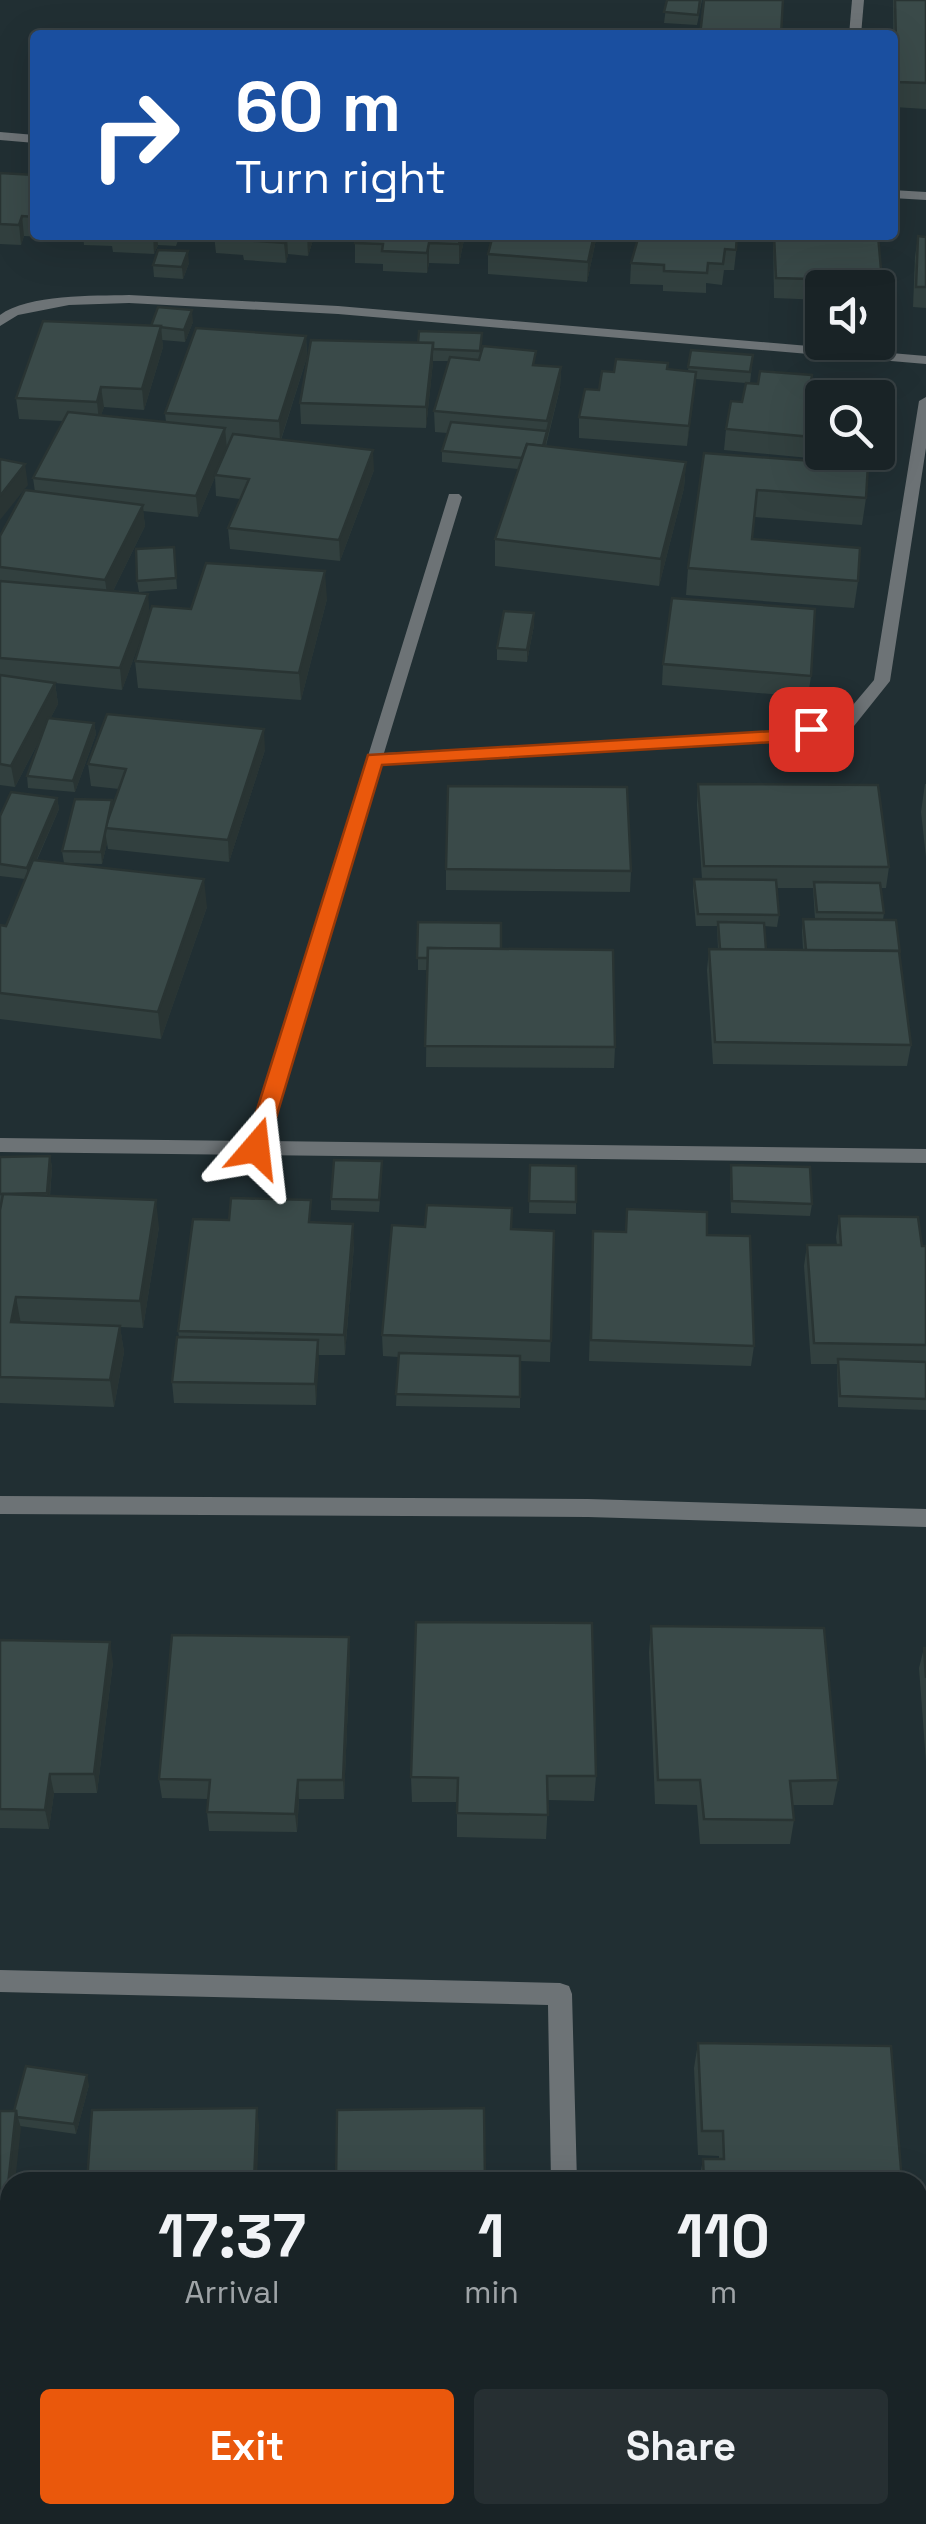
<!DOCTYPE html>
<html lang="en">
<head>
<meta charset="utf-8">
<style>
	:root { --surface:#192326; --page:#262f32; --text:#f1f3f6; --muted:#9fa4a7; --line:#374043; --accent:#ea580c }
	body { margin:0; font-family:"Space Grotesk",sans-serif; background:var(--page); color:var(--text); height:100vh; display:flex; flex-direction:column; font-size:38px; white-space:nowrap }
	* { box-sizing:border-box; margin:0 }
	p { font-size:32px; color:var(--muted) }
	.icon { flex:none; width:55px; height:55px; fill:none; stroke:currentColor; stroke-width:2; stroke-linecap:round; stroke-linejoin:round }
	.map { position:relative; flex:1; overflow:hidden }
	.side { position:absolute; left:0px; top:2172px; width:928px; height:352px; display:flex; flex-direction:column; background:var(--surface); border-radius:30px 30px 0 0; box-shadow:0 10px 40px #0002,0 0 0 2px var(--line) }
	.side>* { flex:none }
	.hud { position:absolute; left:30px; top:30px; width:868px; height:210px; border-radius:10px; box-shadow:0 10px 40px #0002,0 0 0 2px var(--line); background:#1a4fa0; color:#fff; overflow:hidden }
	.buttons { position:absolute; left:805px; top:270px; display:grid; gap:20px }
	.buttons a { display:grid; place-items:center; width:90px; height:90px; border-radius:10px; background:var(--surface); box-shadow:0 10px 40px #0002,0 0 0 2px var(--line); font-size:50px }
	.pin { position:absolute; display:grid; place-items:center; width:85px; height:85px; color:#fff; margin:-42px; border-radius:20px; box-shadow:0 5px 15px #0006 }
	.me { position:absolute; width:110px; margin:-55px; rotate:17deg; stroke-linejoin:round; filter:drop-shadow(0 0 8px #0008) }
	.turn { display:flex; align-items:center; gap:35px; height:210px; padding:0 40px; font-size:45px }
	.turn .icon { width:130px; height:130px; stroke-width:2.5 }
	.turn b { display:block; font-size:70px; line-height:85px }
	.eta { display:flex; justify-content:space-evenly; align-items:center; height:170px; text-align:center }
	.eta b { font-size:60px; font-weight:600; line-height:70px }
	.action { display:flex; gap:20px; margin-top:auto; padding:20px 40px }
	.action a { flex:1; height:115px; border-radius:10px; background:var(--accent); color:#fff; font-size:40px; font-weight:600; line-height:115px; text-align:center }
	.action a+a { background:var(--page); color:var(--text) }
	.map>svg:first-child { display:block }
</style>
</head>
<body>
<div class="map">
<svg width="926" height="2524" viewBox="0 0 926 2524">
	<rect width="100%" height="100%" fill="#212f33"/>
	<g fill="none" stroke-linecap="round" stroke-linejoin="round">
		<g fill="#6d7376" fill-rule="evenodd">
			<polygon points="852,0 864,0 861,35 849,35"/>
			<polygon points="0,132 35,135 35,143 0,140"/>
			<polygon points="892,190 926,192 926,200 892,198"/>
			<path d="M129,295L338,306L926,356V364L338,314L129,303L69,305L18,315L0,326V315C28,294 94,296 129,295Z"/>
			<polygon points="926,397 926,448 890,681 854,726 774,742 381,764 268,1141 926,1149 926,1163 0,1152 0,1138 249,1141 449,494 459,494 462,497 384,753 774,732 842,718 874,680 919,401"/>
			<polygon points="0,1496 588,1499 926,1509 926,1527 588,1517 0,1514"/>
			<polygon points="0,1970 560,1983 569,1986 572,1994 577,2182 551,2182 548,2005 0,1992"/>
			<rect x="556" y="2515" width="28" height="9"/>
		</g>
	</g>
	<g fill="#32403f" fill-rule="evenodd">
		<polygon points="667,0 702,0 697,25 664,23"/>
		<polygon points="893,0 926,0 926,109 894,107"/>
		<polygon points="0,173 35,175 35,235 45,235 44,237 24,236 21,245 0,244"/>
		<polygon points="83,235 180,235 176,246 158,245 154,254 113,252 112,246 84,245"/>
		<polygon points="214,235 327,235 325,241 313,240 308,256 288,254 286,263 244,260 243,255 216,253"/>
		<polygon points="357,235 465,235 459,264 429,263 427,273 383,271 383,264 355,263 355,243"/>
		<polygon points="597,235 587,282 488,274 488,254"/>
		<polygon points="738,235 734,270 724,270 722,285 706,283 706,293 663,291 663,285 630,284 631,263"/>
		<polygon points="773,235 878,235 882,281 879,301 878,301 878,288 822,288 822,300 774,298"/>
		<polygon points="918,236 926,237 926,308 913,307 915,257"/>
		<polygon points="189,263 183,279 154,277 153,265"/>
		<polygon points="193,322 185,342 162,340 163,347 144,410 104,407 101,415 166,422 165,413 306,336 307,357 281,440 374,470 340,561 230,549 228,528 240,499 216,496 215,477 198,517 143,511 145,526 113,591 149,613 327,599 301,700 138,688 135,661 144,630 122,690 55,683 58,704 50,719 94,723 96,734 75,792 28,788 27,776 43,733 15,787 0,785 0,536 35,492 33,478 63,421 19,419 16,398 151,326"/>
		<polygon points="311,340 482,350 536,365 561,367 560,388 546,446 686,462 684,488 659,586 495,566 495,539 518,469 442,462 442,451 447,433 435,432 434,411 449,361 433,361 426,428 301,424 300,403"/>
		<polygon points="691,350 753,355 750,383 811,382 822,398 822,452 831,452 830,460 724,450 726,429 742,402 746,383 696,379 687,446 579,438 579,417 599,390 614,372 667,369 688,371"/>
		<polygon points="704,453 866,498 862,525 755,517 752,539 858,581 854,608 686,595 688,568"/>
		<polygon points="174,547 177,589 139,592 137,581"/>
		<polygon points="534,613 534,625 527,662 497,660 497,648"/>
		<polygon points="663,664 811,676 808,697 662,685"/>
		<polygon points="265,750 229,862 108,849 107,843 102,864 64,863 62,851 112,800 113,806 119,789 91,786 88,764"/>
		<path d="M698,784L889,867L886,888H881L884,913L883,920L900,953V959L911,1045L907,1066L713,1064L707,970L709,949H718L717,926H696L693,891L694,879H702L697,805ZM776,888H813L815,919H803L802,931L803,950H766L764,926L777,927L779,915Z"/>
		<polygon points="925,784 926,784 926,857 921,812"/>
		<polygon points="57,798 59,809 37,860 207,907 161,1039 0,1019 0,925 6,926 25,879 0,876 0,816"/>
		<polygon points="446,869 631,871 630,892 446,890"/>
		<polygon points="418,922 501,949 615,1047 614,1068 426,1067 427,970 418,970"/>
		<polygon points="50,1156 52,1168 50,1196 159,1227 143,1328 120,1327 124,1352 114,1407 0,1403 0,1157"/>
		<polygon points="530,1165 576,1202 576,1214 529,1213"/>
		<polygon points="731,1165 812,1204 810,1216 731,1213 730,1176"/>
		<polygon points="382,1173 379,1212 331,1210 331,1199"/>
		<polygon points="627,1209 707,1235 754,1346 751,1366 589,1361 593,1231 625,1232"/>
		<polygon points="839,1216 926,1246 926,1410 838,1407 837,1364 811,1364 804,1266 807,1245 837,1245 836,1237"/>
		<polygon points="312,1223 354,1245 345,1355 318,1355 316,1405 174,1403 172,1382 179,1337 178,1331"/>
		<polygon points="511,1229 554,1231 550,1362 520,1361 520,1408 396,1406 398,1357 383,1356 382,1335"/>
		<polygon points="416,1622 596,1776 594,1801 548,1800 546,1839 457,1837 457,1802 412,1802 411,1777"/>
		<polygon points="651,1626 838,1780 833,1805 793,1805 794,1820 790,1844 700,1844 697,1805 655,1804 649,1652"/>
		<polygon points="0,1640 113,1662 97,1793 54,1793 49,1829 0,1828"/>
		<polygon points="924,1648 926,1648 926,1762 919,1668"/>
		<polygon points="350,1656 344,1799 299,1799 297,1832 209,1831 207,1812 208,1799 162,1798 159,1779"/>
		<polygon points="698,2043 902,2182 699,2182 703,2159 719,2159 719,2156 698,2155 694,2068"/>
		<polygon points="89,2085 76,2134 20,2126 0,2324 0,2111 14,2111"/>
		<polygon points="712,2515 918,2515 926,2524 712,2524"/>
	</g>
	<g fill="#293433">
		<polygon points="22,216 24,236 21,245 19,225"/>
		<polygon points="153,235 157,235 158,245 154,254"/>
		<polygon points="287,235 288,254 286,263 284,243"/>
		<polygon points="307,235 312,235 313,240 308,256"/>
		<polygon points="461,235 465,235 459,264 459,244"/>
		<polygon points="594,235 597,235 587,282 588,262"/>
		<polygon points="429,243 429,263 427,273 427,253"/>
		<polygon points="188,251 189,263 183,279 182,267"/>
		<polygon points="192,310 193,322 185,342 184,330"/>
		<polygon points="161,326 163,347 144,410 142,389"/>
		<polygon points="306,336 307,357 280,442 279,421"/>
		<polygon points="433,343 433,364 426,428 426,407"/>
		<polygon points="561,367 560,388 539,471 539,460"/>
		<polygon points="696,372 695,392 687,446 689,426"/>
		<polygon points="101,387 104,407 99,422 97,402"/>
		<polygon points="225,428 227,449 198,517 196,496"/>
		<polygon points="373,450 374,470 340,561 339,540"/>
		<polygon points="686,462 684,488 659,586 661,559"/>
		<polygon points="25,464 28,485 0,520 0,496"/>
		<polygon points="143,505 145,526 108,601 105,580"/>
		<polygon points="325,571 327,599 301,700 299,673"/>
		<polygon points="148,594 150,615 122,690 120,668"/>
		<polygon points="534,613 534,625 527,662 527,650"/>
		<polygon points="55,683 58,704 15,787 11,766"/>
		<polygon points="94,723 96,734 75,792 73,781"/>
		<polygon points="264,729 265,750 229,862 228,840"/>
		<polygon points="57,798 59,809 28,879 27,868"/>
		<polygon points="105,831 107,843 102,864 101,852"/>
		<polygon points="204,879 207,907 161,1039 158,1012"/>
		<polygon points="50,1156 52,1168 49,1204 47,1193"/>
		<polygon points="156,1200 159,1227 143,1328 140,1301"/>
		<polygon points="353,1224 354,1245 345,1355 344,1335"/>
		<polygon points="16,1297 21,1324 11,1322"/>
		<polygon points="120,1326 124,1352 114,1407 110,1380"/>
		<polygon points="318,1340 319,1361 316,1405 315,1384"/>
		<polygon points="349,1637 350,1656 344,1799 343,1780"/>
		<polygon points="110,1642 113,1662 97,1793 94,1774"/>
		<polygon points="50,1774 54,1793 49,1829 45,1810"/>
		<polygon points="298,1780 299,1799 297,1832 295,1814"/>
		<polygon points="87,2075 89,2085 76,2134 74,2124"/>
		<polygon points="257,2108 259,2125 257,2182 254,2182"/>
		<polygon points="16,2111 21,2128 15,2182 10,2182 10,2230 0,2324 0,2258"/>
	</g>
	<g fill="#3a4a49" stroke="#293433" stroke-width="2.5">
		<polygon points="667,0 700,0 698,15 664,12"/>
		<polygon points="704,0 783,0 781,35 700,35"/>
		<polygon points="895,0 926,0 926,83 897,82"/>
		<polygon points="0,173 35,175 35,217 22,216 19,225 0,224"/>
		<polygon points="244,235 287,235 284,243 243,240"/>
		<polygon points="357,235 461,235 459,244 429,243 427,253 382,251 383,244 355,243"/>
		<polygon points="493,235 594,235 588,262 488,254"/>
		<polygon points="639,235 737,235 736,250 725,249 723,264 708,263 707,273 664,271 664,265 631,263"/>
		<polygon points="774,235 878,235 882,281 776,278"/>
		<polygon points="918,236 926,237 926,287 916,287"/>
		<polygon points="158,250 188,251 182,267 153,265"/>
		<polygon points="158,307 192,310 184,330 151,326"/>
		<polygon points="43,321 161,326 142,389 101,387 97,402 16,398"/>
		<polygon points="196,328 306,336 279,421 165,413"/>
		<polygon points="419,331 482,333 480,351 433,349 433,343 418,343"/>
		<polygon points="311,340 433,343 426,407 300,403"/>
		<polygon points="483,346 536,351 533,365 561,367 547,421 434,411 450,357 479,360"/>
		<polygon points="691,350 753,355 750,372 688,367"/>
		<polygon points="616,359 668,363 667,369 696,372 689,426 579,417 585,389 599,390 602,371 614,372"/>
		<polygon points="760,371 812,375 811,382 840,384 838,398 822,398 822,438 726,429 731,401 742,402 746,383 758,384"/>
		<polygon points="68,412 225,428 196,496 33,478"/>
		<polygon points="451,422 547,431 543,446 527,444 522,458 442,451"/>
		<polygon points="233,434 373,450 339,540 228,528 249,479 215,475"/>
		<polygon points="527,444 686,462 661,559 495,539"/>
		<polygon points="704,453 868,465 866,498 757,490 752,539 860,548 858,581 688,568"/>
		<polygon points="0,459 25,464 0,496"/>
		<polygon points="25,490 143,505 105,580 0,567 0,536"/>
		<polygon points="174,547 176,578 137,581 136,549"/>
		<polygon points="206,563 325,571 299,673 135,661 152,606 191,609"/>
		<polygon points="0,581 148,594 120,668 0,658"/>
		<polygon points="672,598 815,609 811,676 663,664"/>
		<polygon points="504,611 534,613 527,650 497,648"/>
		<polygon points="0,675 55,683 11,766 0,764"/>
		<polygon points="107,714 264,729 228,840 105,828 126,769 88,764"/>
		<polygon points="48,718 94,723 73,781 27,776"/>
		<polygon points="698,784 878,785 889,867 704,866"/>
		<polygon points="448,786 627,787 631,871 446,869"/>
		<polygon points="11,792 57,798 27,868 0,864 0,816"/>
		<polygon points="75,799 112,800 101,852 62,851"/>
		<polygon points="33,860 204,879 158,1012 0,993 0,925 6,926"/>
		<polygon points="694,879 776,880 779,915 698,914"/>
		<polygon points="814,882 880,883 884,913 817,912"/>
		<polygon points="803,919 896,920 900,953 899,951 806,950"/>
		<polygon points="418,922 501,923 501,949 428,948 428,958 417,958"/>
		<polygon points="718,922 764,923 766,950 720,949"/>
		<polygon points="428,948 613,950 615,1047 425,1046"/>
		<polygon points="709,949 899,951 911,1045 715,1042"/>
		<polygon points="50,1156 47,1193 0,1194 0,1157"/>
		<polygon points="334,1160 382,1161 379,1200 331,1199"/>
		<polygon points="530,1165 576,1166 576,1202 529,1201"/>
		<polygon points="731,1165 810,1167 812,1204 732,1201"/>
		<polygon points="3,1194 156,1200 140,1301 16,1297 11,1322 120,1326 110,1380 0,1377 0,1210"/>
		<polygon points="231,1198 311,1200 309,1222 353,1224 344,1335 178,1331 193,1219 229,1220"/>
		<polygon points="427,1205 512,1208 511,1229 554,1231 551,1341 382,1335 392,1225 425,1227"/>
		<polygon points="627,1209 707,1212 707,1235 750,1236 754,1346 591,1340 593,1231 626,1232"/>
		<polygon points="839,1216 918,1217 922,1246 926,1246 926,1345 814,1343 807,1245 841,1245"/>
		<polygon points="177,1337 318,1340 315,1384 172,1382"/>
		<polygon points="399,1353 520,1356 520,1397 396,1394"/>
		<polygon points="838,1359 926,1362 926,1399 840,1396"/>
		<polygon points="416,1622 592,1623 596,1776 547,1776 548,1815 457,1813 458,1778 411,1777"/>
		<polygon points="651,1626 824,1628 838,1780 790,1781 794,1820 704,1819 700,1780 658,1780"/>
		<polygon points="172,1635 349,1637 343,1780 298,1780 295,1814 207,1812 210,1780 159,1779"/>
		<polygon points="0,1640 110,1642 94,1774 50,1774 45,1810 0,1809"/>
		<polygon points="924,1648 926,1648 926,1678"/>
		<polygon points="698,2043 891,2046 902,2182 704,2182 703,2159 724,2159 723,2131 702,2131"/>
		<polygon points="26,2066 87,2075 74,2124 17,2117 16,2111 14,2111"/>
		<polygon points="257,2108 254,2182 87,2182 92,2110"/>
		<polygon points="484,2108 485,2182 336,2182 337,2110"/>
		<polygon points="0,2111 16,2111 0,2258"/>
		<polygon points="918,2370 926,2472 926,2524 718,2524 717,2515 918,2515"/>
		<polygon points="82,2515 220,2515 220,2524 81,2524"/>
		<polygon points="317,2515 487,2515 486,2524 316,2524"/>
	</g>
	<polygon fill="#ea580c" stroke="#983908" stroke-width="2.5" points="811,723 821,729 818,733 774,742 382,765 267,1148 256,1155 248,1153 245,1148 368,755 774,731"/>
</svg>
<div class="buttons">
<a><svg class="icon" aria-label="sound" viewBox="0 0 24 24"><path d="M4 9h4l5-4v14l-5-4H4zM17 9q2 3 0 6"/></svg></a>
<a><svg class="icon" aria-label="search" viewBox="0 0 24 24"><circle cx="10" cy="10" r="6"/><path d="M15 15l6 6"/></svg></a>
</div>
<div class="pin" style="left:811px;top:729px;background:#d93025"><svg class="icon" aria-label="arrive" viewBox="0 0 24 24"><path d="M6 21V4h12l-3 4 3 4H6"/></svg></div>
<svg class="me" style="left:256px;top:1148px" viewBox="-20 -20 40 40"><path d="M0-17L14 15 0 8-14 15z" fill="#ea580c" stroke="#fff" stroke-width="4"/></svg>
<div class="hud">
<div class="turn"><svg class="icon" aria-label="right" viewBox="0 0 24 24"><path d="M7 20v-9h11M14 6l5 5-5 5"/></svg><div><b>60 m</b>Turn right</div></div>
</div>
<section class="side">
<div class="eta">
<div><b>17:37</b><p>Arrival</p></div>
<div><b>1</b><p>min</p></div>
<div><b>110</b><p>m</p></div>
</div>
<div class="action"><a>Exit</a><a>Share</a></div>
</section>
</div>
</body>
</html>
